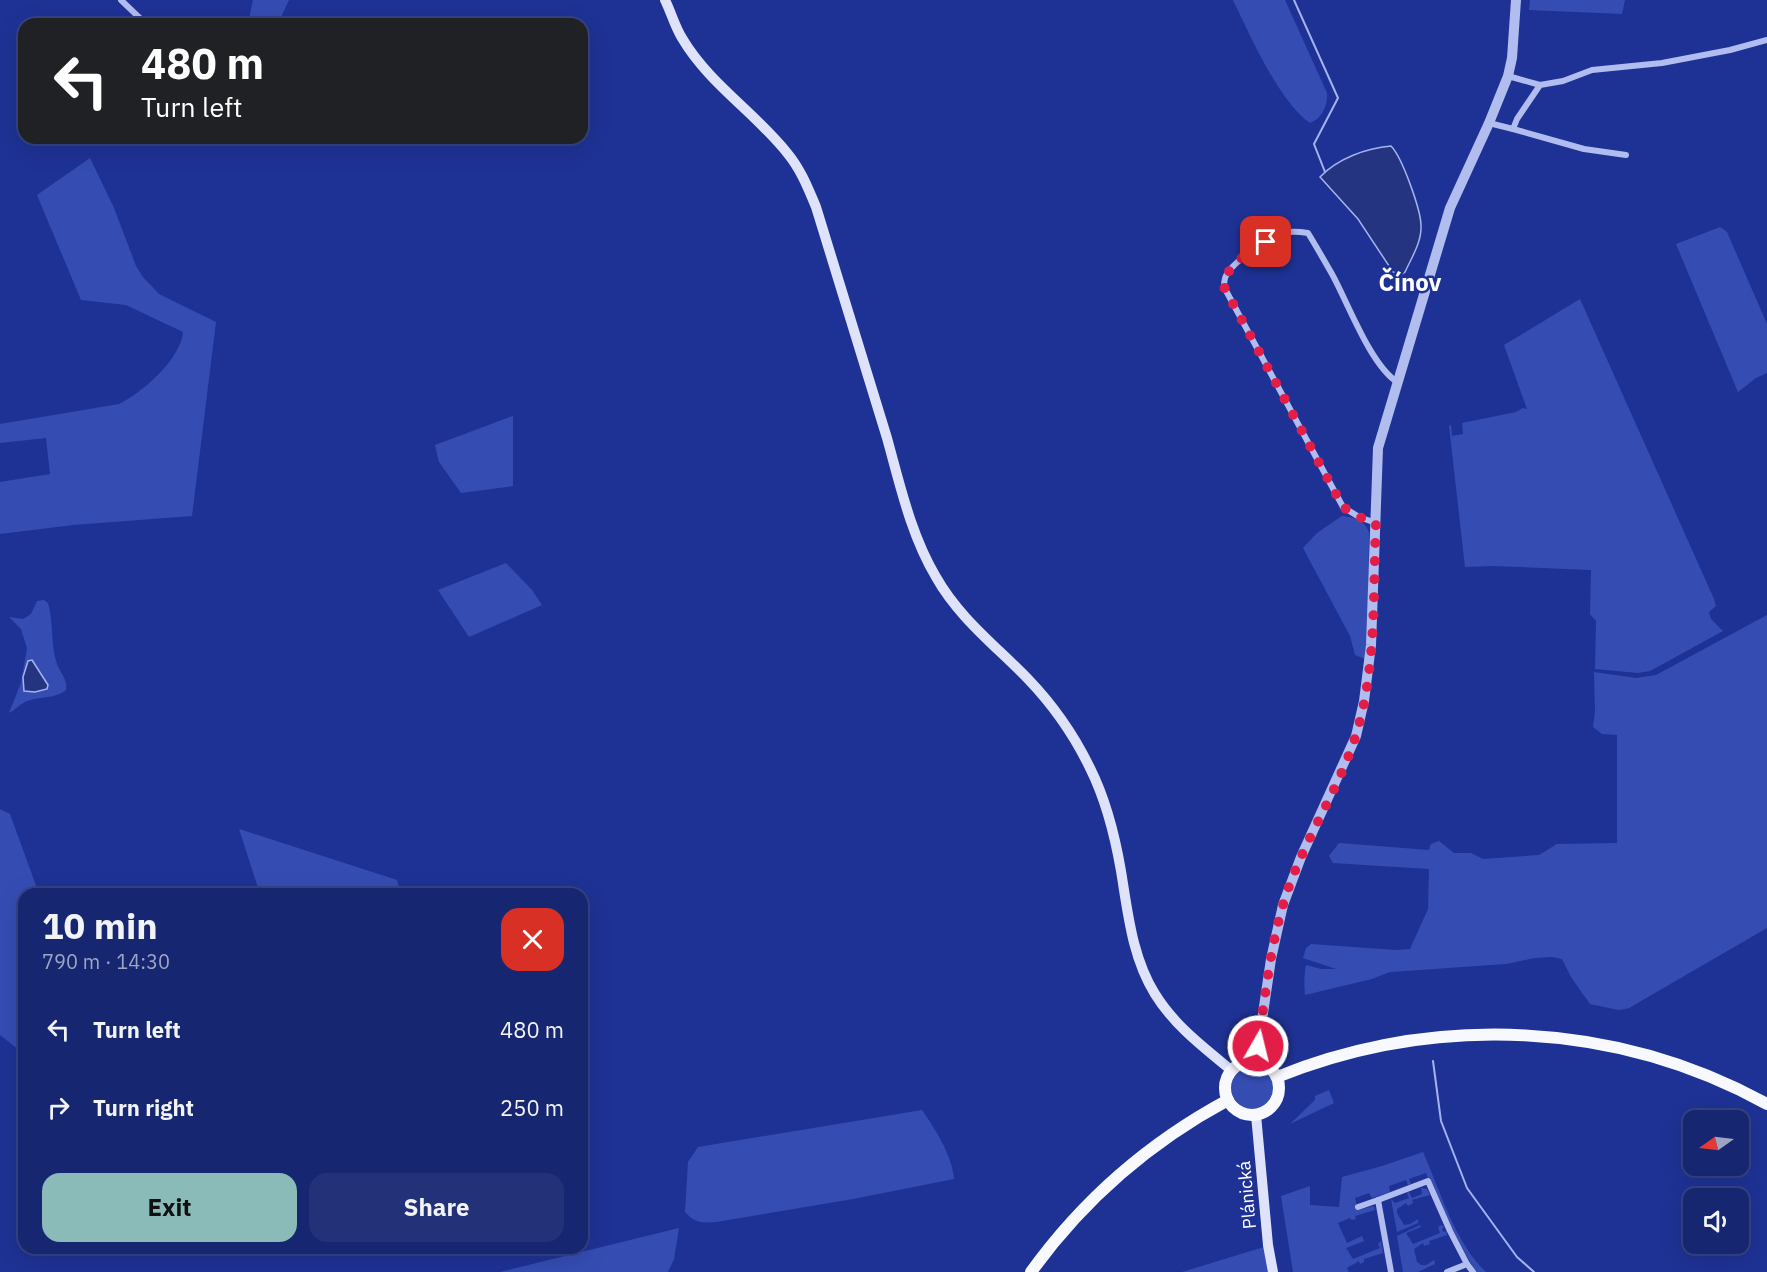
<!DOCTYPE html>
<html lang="en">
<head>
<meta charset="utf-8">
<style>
	:root { --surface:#162670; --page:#233278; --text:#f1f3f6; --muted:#9ea5c3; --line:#354383; --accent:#8bbbb9 }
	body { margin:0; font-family:"IBM Plex Sans",sans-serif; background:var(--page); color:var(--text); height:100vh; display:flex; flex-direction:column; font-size:22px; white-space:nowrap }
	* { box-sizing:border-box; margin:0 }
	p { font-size:20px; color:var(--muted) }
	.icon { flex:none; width:33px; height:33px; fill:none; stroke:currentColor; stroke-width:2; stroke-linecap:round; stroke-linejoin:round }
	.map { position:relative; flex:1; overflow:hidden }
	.drawer { position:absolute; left:18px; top:888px; width:570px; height:366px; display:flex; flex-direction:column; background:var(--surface); border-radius:18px; box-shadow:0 6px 24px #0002,0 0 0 2px var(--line) }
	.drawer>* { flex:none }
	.guide { position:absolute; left:18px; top:18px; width:570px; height:126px; border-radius:18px; box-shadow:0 6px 24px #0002,0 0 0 2px var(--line); background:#202124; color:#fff; overflow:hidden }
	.needle { width:39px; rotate:256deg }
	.controls { position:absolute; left:1683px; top:1110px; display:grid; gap:12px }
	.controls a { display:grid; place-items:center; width:66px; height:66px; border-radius:12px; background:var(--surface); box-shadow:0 6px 24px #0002,0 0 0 2px var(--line); font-size:30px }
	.pin { position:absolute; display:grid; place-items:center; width:51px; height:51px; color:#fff; margin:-26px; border-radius:12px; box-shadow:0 3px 9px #0006 }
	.me { position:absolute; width:66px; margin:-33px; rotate:8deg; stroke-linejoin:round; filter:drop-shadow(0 0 4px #0008) }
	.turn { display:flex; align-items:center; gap:21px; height:126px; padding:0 24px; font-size:27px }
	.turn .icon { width:78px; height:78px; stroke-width:2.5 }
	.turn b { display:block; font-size:42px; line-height:51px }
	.round { display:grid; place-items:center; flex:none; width:63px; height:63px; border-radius:18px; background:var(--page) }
	.summary { display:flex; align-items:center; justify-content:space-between; height:102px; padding:0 24px }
	h1 { font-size:36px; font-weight:700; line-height:45px }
	.action { display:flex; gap:12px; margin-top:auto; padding:12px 24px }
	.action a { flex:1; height:69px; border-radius:18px; background:var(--accent); color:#111; font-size:24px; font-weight:700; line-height:69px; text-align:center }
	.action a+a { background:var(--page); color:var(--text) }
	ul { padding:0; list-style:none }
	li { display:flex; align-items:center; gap:18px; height:78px; padding:0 24px }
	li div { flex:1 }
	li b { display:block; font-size:22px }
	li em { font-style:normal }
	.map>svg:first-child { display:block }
</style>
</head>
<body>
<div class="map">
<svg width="1767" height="1272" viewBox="0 0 1767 1272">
	<rect width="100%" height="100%" fill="#1e3295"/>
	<g fill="#354db3">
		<polygon points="253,0 289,0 278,24 248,24"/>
		<path d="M1233,0H1285L1327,93C1328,105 1322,119 1310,123C1279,102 1250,35 1233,0Z"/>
		<polygon points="1530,0 1625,0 1622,14 1529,10"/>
		<path d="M90,158L114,208L136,266L143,277L159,294L216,322L192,516L73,525L0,534V482L50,474L46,438L0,443V424L119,404C142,393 181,359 183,332L126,305L81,300L37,195Z"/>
		<polygon points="1720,227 1727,232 1767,324 1767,373 1756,378 1738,392 1676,244"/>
		<polygon points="1580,299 1714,599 1716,606 1709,612 1711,619 1723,631 1650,671 1638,673 1595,669 1596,621 1590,614 1591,570 1492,566 1465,567 1449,426 1451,425 1452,436 1463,434 1462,423 1516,412 1523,408 1527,409 1504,345"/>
		<polygon points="513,416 513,486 461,493 439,462 435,445"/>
		<path d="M1342,516C1354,518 1364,519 1369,532L1368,634L1365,659L1355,655L1350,636L1303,548L1317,533Z"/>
		<polygon points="506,563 532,590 542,605 469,637 438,590"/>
		<path d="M44,600L48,603C54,622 50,644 57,664C60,673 68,679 66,690C56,699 38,696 25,702C19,705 15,710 9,713L21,683L27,648L21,629L9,617L23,619L31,614L37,601Z"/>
		<path d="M1767,615V928L1629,1008L1619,1010L1590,1004L1571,977L1562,959L1552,957L1535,958L1506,964L1390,972L1372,979L1305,995C1304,983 1304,975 1306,965L1321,969H1336L1303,958L1306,948L1311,944L1396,950L1410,949L1428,909L1429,869L1333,863L1329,856L1339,843L1429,850L1431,844L1439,841L1454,853H1471L1483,859L1539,855L1557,844L1617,843V735L1602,734L1593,727L1595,711L1594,672L1636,678L1656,675Z"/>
		<polygon points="0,809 10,814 39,894 24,894 24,1054 0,1035"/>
		<polygon points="239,829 397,880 401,894 266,894 259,891"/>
		<circle cx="1252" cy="1088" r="21"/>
		<polygon points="1329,1090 1334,1103 1290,1124 1315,1100 1315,1096"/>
		<path d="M922,1110C935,1129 952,1155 954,1179L853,1199L716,1222C701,1223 695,1223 685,1212L688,1162L698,1147Z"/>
		<path d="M1423,1152C1440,1190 1455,1243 1486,1272H1476L1474,1269L1452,1229L1430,1178H1428L1426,1173L1409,1179L1411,1184L1408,1185L1406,1180L1389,1186L1390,1192L1372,1198L1369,1193L1355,1198L1358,1210L1374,1206L1375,1210L1355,1216L1356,1219L1352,1220L1350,1218L1338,1223L1347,1243L1362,1236L1364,1241L1346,1248L1353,1259L1380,1248L1378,1244L1381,1241L1383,1253L1364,1259V1262L1360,1264L1359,1261L1347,1268L1349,1272H1293L1281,1196L1310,1186V1205L1339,1207L1342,1177L1382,1166Z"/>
		<polygon points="1421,1188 1427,1189 1430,1195 1412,1200 1413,1203 1408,1206 1406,1203 1397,1209 1397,1213 1404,1225 1410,1224 1418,1219 1418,1223 1397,1232 1391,1199 1395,1203 1409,1198 1407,1193 1409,1192 1412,1198 1422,1194"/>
		<polygon points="1420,1225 1421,1227 1406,1233 1413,1244 1440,1233 1438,1227 1442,1225 1444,1227 1442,1229 1443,1232 1446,1231 1447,1235 1429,1241 1430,1244 1424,1246 1423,1243 1414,1249 1417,1262 1421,1265 1426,1265 1434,1260 1435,1264 1418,1272 1403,1272 1397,1236"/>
		<polygon points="679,1228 674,1259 668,1272 500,1272"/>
		<polygon points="1264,1247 1269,1272 1182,1272"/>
	</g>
	<g fill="#253480" stroke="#a4b3f0" stroke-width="1.5">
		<path d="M1391,146C1402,157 1422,212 1421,228C1421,243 1411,259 1405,272L1401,275L1393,272L1358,219L1320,177C1337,159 1366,148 1391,146Z"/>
		<polygon points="32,660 48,685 47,689 35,692 24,691 23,677 28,661"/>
	</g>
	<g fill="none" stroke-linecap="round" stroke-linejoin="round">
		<g stroke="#a4b3f0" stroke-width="2">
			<polyline points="1294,0 1338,98 1314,144 1325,172"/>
			<polyline points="1433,1061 1441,1121 1467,1188 1517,1257 1534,1272"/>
		</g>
		<g stroke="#b1bcef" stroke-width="6">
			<polyline points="121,0 146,24"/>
			<polyline points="1508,76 1540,85"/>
			<polyline points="1489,123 1513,129 1517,119 1540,85 1563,81 1592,70 1662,63 1730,50 1767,40"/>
			<polyline points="1513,129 1584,149 1626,155"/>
			<path d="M1376,523L1359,517L1343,507L1224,287C1224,283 1224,278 1227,274C1235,260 1274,234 1289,232C1295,231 1302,232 1308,233C1316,246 1324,260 1332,274C1348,303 1370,364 1397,382"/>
			<polyline points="1378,1200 1428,1181 1450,1231 1467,1264"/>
			<polyline points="1358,1207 1378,1200 1391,1272"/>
			<polyline points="1447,1272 1467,1264 1473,1272"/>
		</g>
		<polyline stroke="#b1bcef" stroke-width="10" points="1256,1061 1271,959 1283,905 1301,857 1356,736 1364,701 1371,645 1378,448 1450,208 1489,123 1508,76 1512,58 1516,0"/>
		<g stroke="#dee3fb" stroke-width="10">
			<path d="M665,0C671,12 675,27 682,38C709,84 756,113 788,154C801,170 808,188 816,207C840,284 864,361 887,438C900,485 911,535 936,577C959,618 996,646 1028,679C1053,705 1074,735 1090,768C1106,800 1115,836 1121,871C1128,913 1132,957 1155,994C1174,1025 1203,1047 1231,1070"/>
			<polyline points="1256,1115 1268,1245 1273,1272"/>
		</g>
		<g stroke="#f8f9ff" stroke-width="12">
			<circle cx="1252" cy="1088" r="27"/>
			<path d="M1277,1077C1436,1013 1616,1021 1767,1104"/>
			<path d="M1031,1272C1083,1200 1150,1142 1228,1100"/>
		</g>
	</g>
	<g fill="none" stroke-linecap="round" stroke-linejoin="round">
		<path stroke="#e11d48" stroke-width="10" stroke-dasharray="0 18" d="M1258,1046C1266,991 1271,934 1291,881C1310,831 1340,786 1356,735C1377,667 1373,593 1376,523L1359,517L1343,507L1224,287C1223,268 1250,251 1266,242"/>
	</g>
	<g text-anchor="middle" stroke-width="5" stroke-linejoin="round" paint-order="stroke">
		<g font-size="18" fill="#fff" stroke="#1e3295">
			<text transform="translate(1247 1195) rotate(-95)" y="6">Plánická</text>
		</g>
		<g font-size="24" font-weight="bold" fill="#fff" stroke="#1e3295">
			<text x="1410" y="291">Čínov</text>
		</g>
	</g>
</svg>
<div class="controls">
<a><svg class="needle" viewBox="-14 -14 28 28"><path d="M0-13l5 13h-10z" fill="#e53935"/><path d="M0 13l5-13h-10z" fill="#9ea5c3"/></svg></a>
<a><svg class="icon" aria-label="sound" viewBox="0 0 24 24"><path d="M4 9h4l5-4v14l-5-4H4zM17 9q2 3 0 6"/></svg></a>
</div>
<div class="pin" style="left:1266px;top:242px;background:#d93025"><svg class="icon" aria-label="arrive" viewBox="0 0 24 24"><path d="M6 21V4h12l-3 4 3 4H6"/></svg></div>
<svg class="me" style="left:1258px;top:1046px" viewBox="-20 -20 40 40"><circle r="17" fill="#e11d48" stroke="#fff" stroke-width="3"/><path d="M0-11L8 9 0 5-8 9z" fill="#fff"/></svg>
<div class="guide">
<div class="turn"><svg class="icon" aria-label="left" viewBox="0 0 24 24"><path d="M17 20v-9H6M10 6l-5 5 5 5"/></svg><div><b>480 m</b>Turn left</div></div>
</div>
<section class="drawer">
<div class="summary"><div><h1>10 min</h1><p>790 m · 14:30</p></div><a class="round" style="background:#d93025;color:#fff"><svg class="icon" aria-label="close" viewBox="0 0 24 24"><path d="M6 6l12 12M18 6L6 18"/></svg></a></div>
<ul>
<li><svg class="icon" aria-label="left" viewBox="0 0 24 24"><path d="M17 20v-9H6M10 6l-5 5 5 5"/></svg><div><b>Turn left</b></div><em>480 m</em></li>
<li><svg class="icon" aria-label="right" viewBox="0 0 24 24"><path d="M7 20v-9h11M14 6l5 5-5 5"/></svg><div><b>Turn right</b></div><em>250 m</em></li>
</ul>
<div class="action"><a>Exit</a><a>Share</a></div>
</section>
</div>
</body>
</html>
